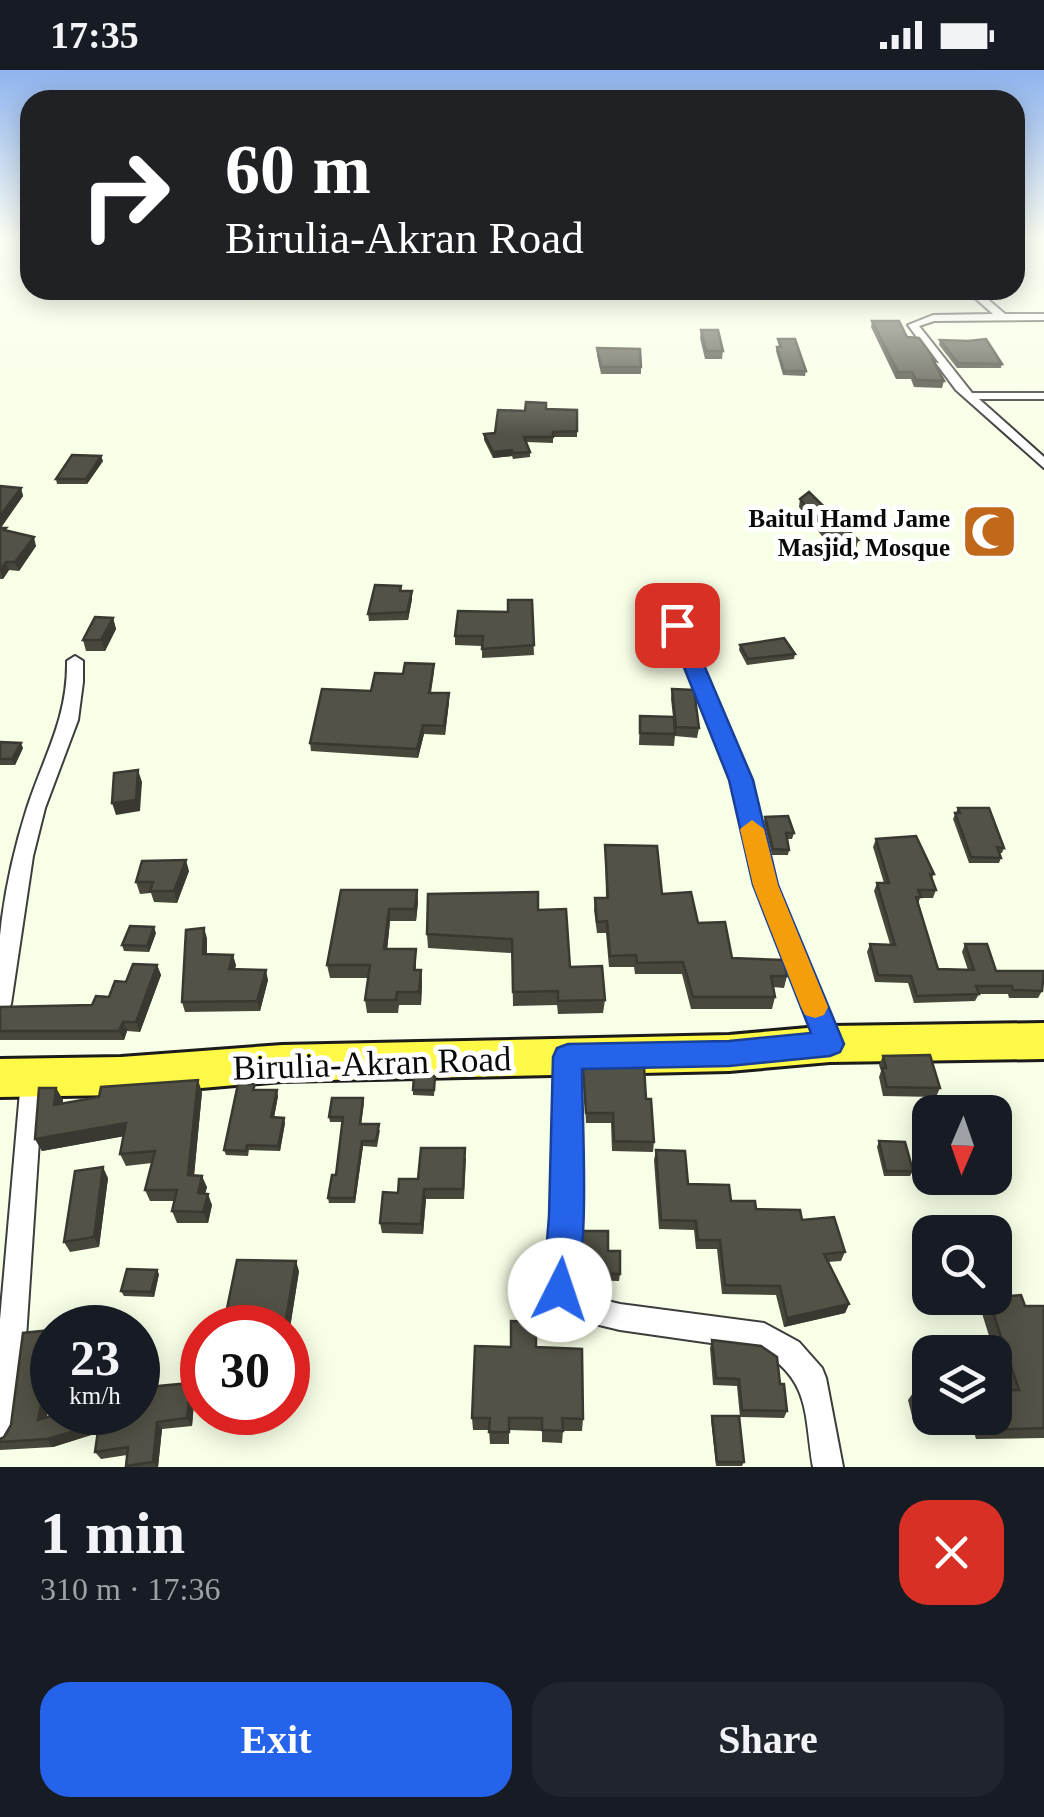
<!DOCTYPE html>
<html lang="en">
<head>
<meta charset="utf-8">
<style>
	:root { --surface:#171b24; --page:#20242c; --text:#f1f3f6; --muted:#9ea1a6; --accent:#2563eb }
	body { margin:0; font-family:Georgia,serif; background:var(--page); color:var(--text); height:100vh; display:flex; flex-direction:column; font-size:38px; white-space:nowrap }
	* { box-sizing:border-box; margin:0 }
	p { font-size:32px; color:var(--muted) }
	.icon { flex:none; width:55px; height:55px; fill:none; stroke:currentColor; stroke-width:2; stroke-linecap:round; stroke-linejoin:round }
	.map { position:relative; height:1397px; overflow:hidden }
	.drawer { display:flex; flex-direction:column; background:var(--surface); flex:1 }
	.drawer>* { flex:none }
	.top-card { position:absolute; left:20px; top:20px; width:1005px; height:210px; border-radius:30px; box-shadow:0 5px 25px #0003; background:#202124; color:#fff; overflow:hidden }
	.needle { width:65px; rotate:182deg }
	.controls { position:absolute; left:912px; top:1025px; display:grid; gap:20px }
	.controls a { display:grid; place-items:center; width:100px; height:100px; border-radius:20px; background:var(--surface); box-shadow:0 5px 25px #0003; font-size:50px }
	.speed { position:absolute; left:30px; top:1235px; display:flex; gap:20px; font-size:50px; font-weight:700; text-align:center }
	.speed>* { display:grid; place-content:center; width:130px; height:130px; border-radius:50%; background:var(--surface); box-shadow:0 5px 25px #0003; line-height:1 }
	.speed small { font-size:25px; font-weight:400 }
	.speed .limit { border:15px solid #d22; background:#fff; color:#111 }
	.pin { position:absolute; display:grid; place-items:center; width:85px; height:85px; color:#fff; margin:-42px; border-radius:20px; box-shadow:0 5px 15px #0006 }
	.me { position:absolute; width:110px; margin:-55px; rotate:4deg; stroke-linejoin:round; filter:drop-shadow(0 0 8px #0008) }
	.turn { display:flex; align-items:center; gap:35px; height:210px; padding:0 40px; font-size:45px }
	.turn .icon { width:130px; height:130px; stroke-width:2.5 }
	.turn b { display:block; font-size:70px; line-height:85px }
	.round { display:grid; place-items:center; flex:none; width:105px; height:105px; border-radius:30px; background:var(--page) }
	.headline { display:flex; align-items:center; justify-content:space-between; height:170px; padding:0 40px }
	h1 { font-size:60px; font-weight:600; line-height:75px }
	.primary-button { display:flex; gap:20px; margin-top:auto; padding:20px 40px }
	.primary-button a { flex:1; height:115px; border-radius:30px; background:var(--accent); color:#fff; font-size:40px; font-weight:600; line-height:115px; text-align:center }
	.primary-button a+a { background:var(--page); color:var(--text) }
	.status { display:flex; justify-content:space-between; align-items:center; height:70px; padding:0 50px; background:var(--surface); direction:ltr }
	.status svg { height:28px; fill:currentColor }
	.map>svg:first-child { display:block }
</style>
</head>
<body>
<div class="status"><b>17:35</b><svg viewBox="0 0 49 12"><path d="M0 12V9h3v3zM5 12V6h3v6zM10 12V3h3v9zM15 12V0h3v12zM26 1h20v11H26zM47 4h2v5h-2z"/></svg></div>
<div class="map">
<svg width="1044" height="1397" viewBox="0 0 1044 1397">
	<rect width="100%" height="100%" fill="#f8ffe7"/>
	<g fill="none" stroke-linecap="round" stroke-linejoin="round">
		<defs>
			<g id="street">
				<polygon points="966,220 977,220 1005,244 1044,244 1044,250 934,251 919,256 972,323 1044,323 1044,329 979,329 1044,387 1044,398 956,320 908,255 933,245 993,244"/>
				<polygon points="677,550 685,555 750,711 775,815 841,974 838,981 830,984 822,981 755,815 732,711 669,555"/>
				<path d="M75,586L83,591V612L78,650L45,738L33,786L11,934L8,940L0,943C0,918 0,891 0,866C4,824 14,779 27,738C44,686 68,648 67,591Z"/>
				<path d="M568,977L576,980L579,987V1146L573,1217L578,1224L620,1234L764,1253L799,1272L822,1298L826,1308L843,1397H813C804,1343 811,1311 760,1280L620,1260L570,1248L561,1244L547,1220L553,1146L557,987L560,980Z"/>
				<polygon points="32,1000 40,1003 43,1010 26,1268 14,1361 10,1371 0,1375 0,1250 21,1010 24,1003"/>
			</g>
			<polygon id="highway" points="1044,953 1044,989 830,992 729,1001 282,1011 121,1025 0,1027 0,989 121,987 282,975 729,965 830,956"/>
		</defs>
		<use href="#street" stroke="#3d3d3d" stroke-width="4"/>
		<use href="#highway" stroke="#1b1b1b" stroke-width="6"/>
		<use href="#street" fill="#fff" fill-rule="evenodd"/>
		<use href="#highway" fill="#fef846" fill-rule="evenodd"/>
	</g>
	<g fill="#47473c">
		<polygon points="872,251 907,267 936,291 935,295 944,311 942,318 914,317 911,309 896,309 871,257"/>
		<polygon points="701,260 723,281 722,289 705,289 700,268"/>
		<polygon points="778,269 806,301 805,306 783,305 776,281 777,277 779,277"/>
		<polygon points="940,270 1002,294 1001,298 957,298 939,275"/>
		<polygon points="597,278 641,297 641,304 601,304 597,285"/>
		<polygon points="546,339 577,340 577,367 553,367 553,373 526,372 530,382 530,387 513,389 512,386 493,388 484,370 484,364 495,363 525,341"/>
		<polygon points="103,391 87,414 57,414 56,409"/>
		<polygon points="0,416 21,418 23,426 1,458 36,476 19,501 9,500 3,509 0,509"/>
		<polygon points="800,429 858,470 856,478 834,481 799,437"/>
		<polygon points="402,521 412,521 412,529 408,550 369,551 368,544"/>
		<polygon points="532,530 534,585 482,588 482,576 455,575 455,566"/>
		<polygon points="113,548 116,559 105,581 86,581 83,570"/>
		<polygon points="740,575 795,584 794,589 747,595 739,580"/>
		<polygon points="434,602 431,623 449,632 445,665 424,664 418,688 311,681 310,673 371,621 403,604"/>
		<polygon points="672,619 699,658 697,668 675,666 674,676 639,675 640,646 673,647 671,629"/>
		<polygon points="0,672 23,678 15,695 0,695"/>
		<polygon points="958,738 1004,778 1002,783 999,783 1001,788 999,793 969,793 953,749"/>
		<polygon points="765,747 794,763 792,769 787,769 789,780 788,785 772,785 764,752"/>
		<polygon points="876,769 934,804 932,808 936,820 933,828 920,828 918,834 938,899 968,900 962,882 965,874 996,901 1042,921 1038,928 1009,928 1008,924 979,924 975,931 914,933 908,913 875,912 867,882 870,874 890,874 874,821 877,813 884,813 873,777"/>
		<polygon points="605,775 698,853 732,888 787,906 784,918 773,917 775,927 772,939 691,939 682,904 635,904 634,897 609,897 606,863 597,863 594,840 595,828 606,828"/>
		<polygon points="189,801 177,833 154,832 151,823 140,824 136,812"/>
		<polygon points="341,820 417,820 418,832 416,851 390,851 387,879 416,879 416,900 421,900 422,913 421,935 399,935 398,943 367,943 365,930 368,908 330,908 327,895"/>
		<polygon points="538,840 570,897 605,930 603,943 558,944 557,935 513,936 512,883 428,878 427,864"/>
		<polygon points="156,863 149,882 124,881 122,875"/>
		<polygon points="207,868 207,884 236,895 235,899 268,910 260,941 185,942 182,932"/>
		<polygon points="157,895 161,905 140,962 127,961 124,970 0,970 0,937 92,935 109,927 126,912"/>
		<polygon points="883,986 940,1018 936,1027 883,1026 879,1007 881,1001 879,995"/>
		<polygon points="583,998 646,1029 654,1072 653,1082 612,1081 611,1053 586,1053"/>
		<polygon points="435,1011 434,1026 413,1025 413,1020"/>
		<polygon points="56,1018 63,1030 62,1034 202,1022 194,1105 207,1117 205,1123 212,1135 208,1153 177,1153 172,1141 174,1131 150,1131 145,1120 152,1093 126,1096 120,1084 123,1066 42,1081 35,1069"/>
		<polygon points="256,1020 278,1026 274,1047 285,1053 280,1081 249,1080 248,1086 226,1085 224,1080"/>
		<polygon points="363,1028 364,1034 361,1054 380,1060 377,1077 363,1076 355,1133 329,1133 328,1128 336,1105 343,1052 330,1052 329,1047"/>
		<polygon points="879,1071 913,1101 910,1106 884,1106 877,1077"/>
		<polygon points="656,1080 688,1114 756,1139 802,1150 845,1182 841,1191 828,1192 849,1234 845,1243 784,1257 776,1225 722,1224 717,1179 696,1179 694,1160 659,1159 654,1090"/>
		<polygon points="466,1088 464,1129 426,1129 423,1164 382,1163 380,1153 398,1123 418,1109"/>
		<polygon points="108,1108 99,1177 70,1182 64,1172"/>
		<polygon points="581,1161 608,1181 620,1204 619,1211 577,1210"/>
		<polygon points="299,1201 289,1264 288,1258 226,1258 224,1253"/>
		<polygon points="159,1204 154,1227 124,1226 121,1221"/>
		<polygon points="987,1228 995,1228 1025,1236 1044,1236 1044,1368 976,1369 970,1348 913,1350 908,1330 915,1320 930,1320 930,1348 995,1348 1006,1320 980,1237"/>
		<polygon points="712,1270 780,1314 787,1341 784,1348 740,1347 737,1316 713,1315 710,1278"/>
		<polygon points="536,1277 583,1349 582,1361 563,1361 562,1373 542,1372 542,1361 509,1360 509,1374 490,1374 489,1360 473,1360 472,1348"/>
		<polygon points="191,1313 195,1321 192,1356 162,1359 158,1397 127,1397 127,1385 101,1389 95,1382 97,1363 53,1377 0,1380 0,1372 4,1367 47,1348"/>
		<polygon points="712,1346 744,1392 742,1396 716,1396 711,1350"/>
	</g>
	<g fill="#3a3931">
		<polygon points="512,380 512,386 493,388 493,382"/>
		<polygon points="101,386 103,391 87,414 86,409"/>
		<polygon points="21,418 23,426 0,458 0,446"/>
		<polygon points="34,467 36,476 19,501 15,492"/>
		<polygon points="858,470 856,478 834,481 836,473"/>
		<polygon points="6,492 9,500 3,509 0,500"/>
		<polygon points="412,521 412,529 408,550 407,542"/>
		<polygon points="113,548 116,559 105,581 101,570"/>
		<polygon points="449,623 449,632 445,665 444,656"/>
		<polygon points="423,655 424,664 418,688 417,679"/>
		<polygon points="21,673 23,678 15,695 12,689"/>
		<polygon points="138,700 142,712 140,741 116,745 112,733"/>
		<polygon points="186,790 189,801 177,833 174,821"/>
		<polygon points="417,820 418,832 416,851 415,839"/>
		<polygon points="389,839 390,851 386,892 384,879"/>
		<polygon points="154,857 156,863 149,882 147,876"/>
		<polygon points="204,858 207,868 206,894 203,884"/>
		<polygon points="233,885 236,895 232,909 229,899"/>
		<polygon points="157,895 161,905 140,962 136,952"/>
		<polygon points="266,900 268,910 260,941 257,931"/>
		<polygon points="421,900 422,913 421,935 419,922"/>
		<polygon points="123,952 127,961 124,970 119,961"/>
		<polygon points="198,1010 202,1022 193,1117 188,1105"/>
		<polygon points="56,1018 63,1030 60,1047 54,1035"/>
		<polygon points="277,1020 278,1026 273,1053 271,1047"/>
		<polygon points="284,1048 285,1053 280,1081 278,1076"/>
		<polygon points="126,1053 131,1065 42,1081 35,1069"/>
		<polygon points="362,1071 363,1076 355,1133 354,1128"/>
		<polygon points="103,1097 108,1108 99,1177 94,1167"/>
		<polygon points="202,1106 207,1117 202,1135 198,1123"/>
		<polygon points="424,1119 426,1129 423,1164 421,1154"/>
		<polygon points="208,1124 212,1135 208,1153 203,1142"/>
		<polygon points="296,1191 299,1201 289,1264 285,1254"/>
		<polygon points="157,1200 159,1204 154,1227 151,1222"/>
		<polygon points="849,1234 845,1243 784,1257 787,1248"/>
		<polygon points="52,1280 52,1319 45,1358 38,1350"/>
		<polygon points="191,1313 195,1321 192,1356 187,1348"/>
		<polygon points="157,1352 162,1359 158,1397 153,1392"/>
		<polygon points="99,1354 104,1361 53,1377 47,1369"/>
	</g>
	<g fill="#535246" stroke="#3a3931" stroke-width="2.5">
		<polygon points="872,251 899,251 907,267 919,268 936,291 933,290 944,311 916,310 912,302 898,302"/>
		<polygon points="701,260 718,260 723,281 706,281"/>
		<polygon points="778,269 795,269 806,301 784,301 777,277 781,277"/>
		<polygon points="986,269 1002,294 958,293 940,270 968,271"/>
		<polygon points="597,278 640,279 641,297 601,297"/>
		<polygon points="526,332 546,333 546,339 577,340 577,361 553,362 553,367 524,367 530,382 513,383 512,380 493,382 484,364 495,363 498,340 525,341"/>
		<polygon points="72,385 101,386 86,409 56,409"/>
		<polygon points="0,416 21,418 0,446"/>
		<polygon points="809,422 858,470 836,473 800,429"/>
		<polygon points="0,458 6,458 4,460 34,467 15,492 6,492 0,500"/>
		<polygon points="375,515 401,516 400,521 412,521 407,542 368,544"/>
		<polygon points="508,530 532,530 534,575 482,579 483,566 455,566 458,541 508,542"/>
		<polygon points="95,547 113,548 101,570 83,570"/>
		<polygon points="784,568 795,584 748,589 740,575"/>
		<polygon points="405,593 434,594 429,623 449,623 444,656 423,655 417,679 310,673 322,619 371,621 375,603 403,604"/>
		<polygon points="672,619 694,620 699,658 676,657"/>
		<polygon points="640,646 674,647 675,664 640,663"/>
		<polygon points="0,672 21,673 12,689 0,689"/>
		<polygon points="138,700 136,730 112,733 114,703"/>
		<polygon points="958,738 989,738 1004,778 997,777 1001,788 971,787 955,743 960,743"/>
		<polygon points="788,746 794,763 786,763 789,780 773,779 765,747"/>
		<polygon points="916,766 934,804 930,804 936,820 918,820 921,827 916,827 938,899 974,900 965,874 987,874 996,901 1044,901 1042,921 1013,920 1012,916 976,916 979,924 917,926 911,906 878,905 870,874 895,875 877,813 889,813 876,769"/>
		<polygon points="605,775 657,776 662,824 691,822 698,853 725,852 732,888 784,890 787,906 771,906 775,927 693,927 683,892 637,893 636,885 610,886 607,851 597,852 595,828 608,828"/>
		<polygon points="186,790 174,821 150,821 153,812 136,812 142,791"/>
		<polygon points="341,820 417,820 415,839 389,839 384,879 416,879 414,900 421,900 419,922 397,922 396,930 365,930 370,895 327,895"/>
		<polygon points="538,822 538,840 566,839 570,897 602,896 605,930 558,931 558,921 513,922 512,869 427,864 428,824"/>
		<polygon points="130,856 154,857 147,876 122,875"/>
		<polygon points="204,858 203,884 233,885 229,899 266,900 257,931 182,932 186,860"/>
		<polygon points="133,894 157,895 136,952 123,952 119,961 0,961 0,937 92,935 96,926 109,927 115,911 126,912"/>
		<polygon points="930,985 940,1018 887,1017 882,998 886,998 883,986"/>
		<polygon points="644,996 646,1029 651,1029 654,1072 614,1071 613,1043 586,1043 583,998"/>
		<polygon points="414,1006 435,1006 434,1020 413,1020"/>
		<polygon points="198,1010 188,1105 202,1106 198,1123 208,1124 203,1142 172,1141 177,1120 145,1120 155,1081 120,1084 126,1053 35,1069 39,1018 56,1018 54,1035 99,1027 101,1017"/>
		<polygon points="238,1014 255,1014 253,1020 277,1020 271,1047 284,1048 278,1076 247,1075 246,1081 224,1080"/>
		<polygon points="332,1028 363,1028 360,1054 379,1054 376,1071 362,1071 354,1128 328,1128 332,1105 336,1105 343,1047 329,1047"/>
		<polygon points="879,1071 905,1072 913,1101 886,1101"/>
		<polygon points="421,1078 465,1078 463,1119 424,1119 421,1154 380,1153 383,1122 398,1123 399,1109 418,1109"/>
		<polygon points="656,1080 685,1081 688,1114 729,1115 731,1131 755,1131 756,1139 800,1140 802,1150 834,1147 845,1182 824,1184 849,1234 787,1248 780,1216 725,1215 720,1170 698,1170 696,1151 661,1150"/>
		<polygon points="103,1097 94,1167 64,1172 75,1101"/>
		<polygon points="581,1161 608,1161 608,1181 620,1181 620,1204 578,1203"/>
		<polygon points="237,1190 296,1191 285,1254 224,1253"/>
		<polygon points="127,1199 157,1200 151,1222 121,1221"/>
		<polygon points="1021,1225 1025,1236 1044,1236 1044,1358 984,1360 981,1348 995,1348 995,1320 1019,1320 988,1228"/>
		<polygon points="511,1251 536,1252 536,1277 582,1279 583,1349 562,1348 563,1361 542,1360 542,1348 509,1348 509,1362 489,1362 490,1348 472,1348 475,1276 511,1277"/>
		<polygon points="52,1260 52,1280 38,1350 64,1342 138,1342 138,1318 191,1313 187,1348 157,1352 153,1392 126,1396 128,1377 95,1382 99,1354 47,1369 0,1372 0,1369 4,1367 11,1355 23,1263"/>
		<polygon points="712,1270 761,1276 777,1287 780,1314 784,1314 787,1341 742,1340 739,1309 716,1308"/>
		<polygon points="915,1320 930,1320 930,1339 920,1340"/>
		<polygon points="712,1346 739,1346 744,1392 717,1392"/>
	</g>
	<linearGradient id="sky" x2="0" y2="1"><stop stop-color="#8eb3ef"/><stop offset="0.46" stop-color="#fcfff4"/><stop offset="1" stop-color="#fcfff4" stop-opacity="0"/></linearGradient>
	<rect width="1044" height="365" fill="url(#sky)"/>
	<path fill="#2563eb" stroke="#184099" stroke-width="2.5" d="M677,549L687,555L753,710L778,815L844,974L840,982L830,986L729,996L582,999C582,1054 591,1186 572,1232L560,1237L548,1232L543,1220L549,1146L553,987L557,978L568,974L729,971L811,963L753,815L729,710L667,555Z"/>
	<polygon fill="#f59e0b" points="752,750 764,759 778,815 828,937 824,945 815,948 805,945 801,937 753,815 740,759"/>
	<defs>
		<symbol id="mosque-square" viewBox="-11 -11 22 22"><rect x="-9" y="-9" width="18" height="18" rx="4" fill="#c1681b" stroke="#fff"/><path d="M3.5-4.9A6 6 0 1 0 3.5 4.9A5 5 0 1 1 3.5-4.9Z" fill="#fff"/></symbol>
	</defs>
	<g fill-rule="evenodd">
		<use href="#mosque-square" x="958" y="430" width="63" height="63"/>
	</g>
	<g text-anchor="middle" stroke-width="10" stroke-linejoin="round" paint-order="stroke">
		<g font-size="25" font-weight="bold" fill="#0a0a0a" stroke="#fff" text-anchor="end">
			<text x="950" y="457">Baitul Hamd Jame<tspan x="950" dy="29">Masjid, Mosque</tspan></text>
		</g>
		<g font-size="35" fill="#0a0a0a" stroke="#fff">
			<text transform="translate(372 993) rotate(-2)" y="12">Birulia-Akran Road</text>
		</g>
	</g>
</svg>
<div class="controls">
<a><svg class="needle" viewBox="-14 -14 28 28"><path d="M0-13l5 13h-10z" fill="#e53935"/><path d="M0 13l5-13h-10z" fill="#9ea1a6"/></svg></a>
<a><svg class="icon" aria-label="search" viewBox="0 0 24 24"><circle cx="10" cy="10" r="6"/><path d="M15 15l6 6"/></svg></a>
<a><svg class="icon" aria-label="layers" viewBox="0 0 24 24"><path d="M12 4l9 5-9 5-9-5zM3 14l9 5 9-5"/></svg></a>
</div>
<div class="speed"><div>23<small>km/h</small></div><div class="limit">30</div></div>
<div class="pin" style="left:677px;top:555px;background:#d93025"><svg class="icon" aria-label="arrive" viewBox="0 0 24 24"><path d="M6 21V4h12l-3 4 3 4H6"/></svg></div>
<svg class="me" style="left:560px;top:1220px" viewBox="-20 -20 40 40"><circle r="19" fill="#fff"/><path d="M0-13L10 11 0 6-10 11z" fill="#2563eb"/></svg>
<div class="top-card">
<div class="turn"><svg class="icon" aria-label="right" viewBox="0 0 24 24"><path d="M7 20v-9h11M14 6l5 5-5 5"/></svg><div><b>60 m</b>Birulia-Akran Road</div></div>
</div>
</div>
<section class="drawer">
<div class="headline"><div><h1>1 min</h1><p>310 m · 17:36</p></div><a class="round" style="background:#d93025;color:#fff"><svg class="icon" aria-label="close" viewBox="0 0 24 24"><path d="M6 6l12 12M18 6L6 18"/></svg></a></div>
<div class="primary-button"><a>Exit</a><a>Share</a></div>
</section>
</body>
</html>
